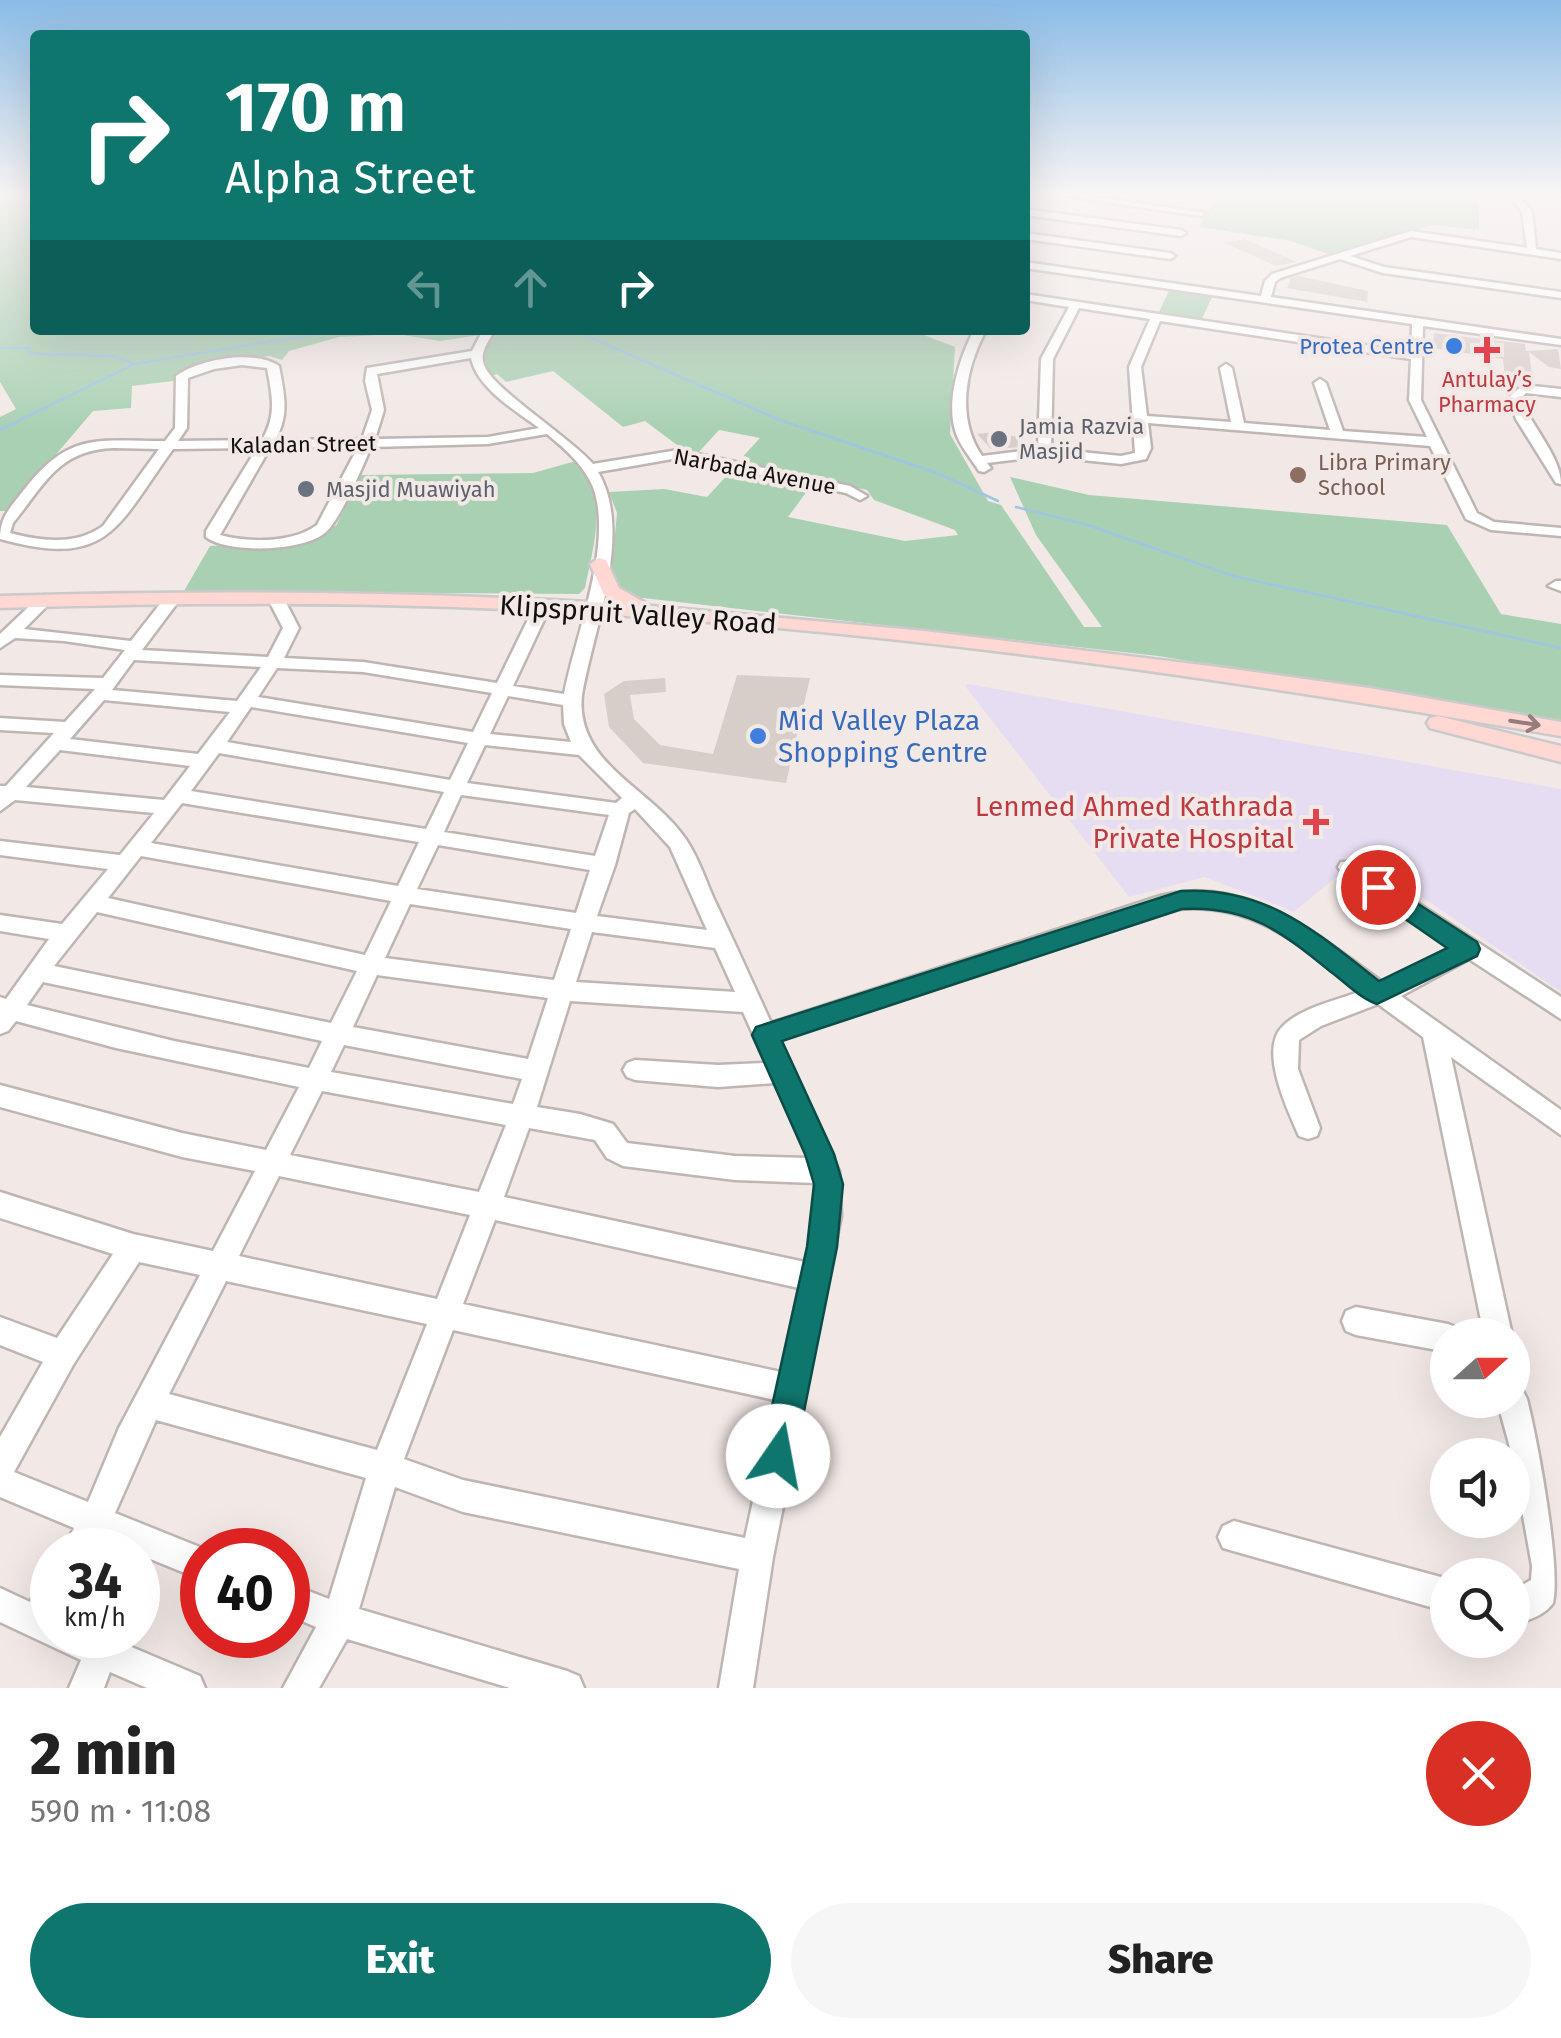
<!DOCTYPE html>
<html lang="en">
<head>
<meta charset="utf-8">
<style>
	:root { --surface:#fff; --page:#f6f6f6; --text:#222; --muted:#767676; --accent:#0f766e }
	body { margin:0; font-family:"Fira Sans",sans-serif; background:var(--page); color:var(--text); height:100vh; display:flex; flex-direction:column; font-size:38px; white-space:nowrap }
	* { box-sizing:border-box; margin:0 }
	p { font-size:32px; color:var(--muted) }
	.icon { flex:none; width:55px; height:55px; fill:none; stroke:currentColor; stroke-width:2; stroke-linecap:round; stroke-linejoin:round }
	.map { position:relative; height:1688px; overflow:hidden }
	.drawer { display:flex; flex-direction:column; background:var(--surface); flex:1 }
	.drawer>* { flex:none }
	.hud { position:absolute; left:30px; top:30px; width:1000px; height:305px; border-radius:10px; box-shadow:0 10px 40px #0002; background:#0f766e; color:#fff; overflow:hidden }
	.needle { width:65px; rotate:69deg }
	.controls { position:absolute; left:1430px; top:1318px; display:grid; gap:20px }
	.controls a { display:grid; place-items:center; width:100px; height:100px; border-radius:50%; background:var(--surface); box-shadow:0 10px 40px #0002; font-size:50px }
	.speed { position:absolute; left:30px; top:1528px; display:flex; gap:20px; font-size:50px; font-weight:700; text-align:center }
	.speed>* { display:grid; place-content:center; width:130px; height:130px; border-radius:50%; background:var(--surface); box-shadow:0 10px 40px #0002; line-height:1 }
	.speed small { font-size:25px; font-weight:400 }
	.speed .limit { border:15px solid #d22; background:#fff; color:#111 }
	.pin { position:absolute; display:grid; place-items:center; width:85px; height:85px; color:#fff; margin:-42px; border:5px solid #fff; border-radius:50%; box-shadow:0 2px 10px #0007 }
	.me { position:absolute; width:110px; margin:-55px; rotate:12deg; stroke-linejoin:round; filter:drop-shadow(0 0 8px #0008) }
	.turn { display:flex; align-items:center; gap:35px; height:210px; padding:0 30px; font-size:45px }
	.turn .icon { width:130px; height:130px; stroke-width:2.5 }
	.turn b { display:block; font-size:70px; line-height:85px }
	.lanes { display:flex; align-items:center; height:95px; padding:0 30px; background:#0003; justify-content:center; gap:50px; direction:ltr }
	.lanes .off { opacity:.35 }
	.round { display:grid; place-items:center; flex:none; width:105px; height:105px; border-radius:52px; background:var(--page) }
	.head { display:flex; align-items:center; justify-content:space-between; height:170px; padding:0 30px }
	h1 { font-size:60px; font-weight:800; line-height:75px }
	.button { display:flex; gap:20px; margin-top:auto; padding:20px 30px }
	.button a { flex:1; height:115px; border-radius:60px; background:var(--accent); color:#fff; font-size:40px; font-weight:800; line-height:115px; text-align:center }
	.button a+a { background:var(--page); color:var(--text) }
	.map>svg:first-child { display:block }
</style>
</head>
<body>
<div class="map">
<svg width="1561" height="1688" viewBox="0 0 1561 1688">
	<rect width="100%" height="100%" fill="#f2e9e6"/>
	<polygon fill="#e7ddf2" points="968,684 1561,789 1561,992 1362,856 1294,912 1205,877 1129,897 965,686"/>
	<g fill="#a9d0b3">
		<polygon points="0,196 35,196 35,330 483,330 480,335 440,341 397,334 339,337 289,351 282,360 269,356 185,369 173,381 132,386 131,408 93,411 8,511 0,511 0,417 16,409 0,382"/>
		<polygon points="1217,196 1471,196 1479,206 1479,230 1433,225 1331,255 1291,241 1199,227"/>
		<polygon points="1169,291 1212,297 1201,321 1158,314"/>
		<polygon points="497,330 911,330 955,347 950,434 988,501 1001,505 1084,627 1102,627 1036,535 1010,477 1089,495 1447,525 1501,614 1561,624 1561,721 1158,656 625,596 611,578 617,513 609,492 664,489 707,497 733,469 813,483 788,517 905,541 958,535 955,530 874,500 867,490 738,462 760,438 719,430 699,452 681,448 645,421 623,427 553,371 506,382 497,374 491,376 481,352"/>
		<path d="M576,461C609,502 594,541 585,588L579,594L184,591L210,546L305,541L323,537L328,526H336L361,475L533,473Z"/>
	</g>
	<g fill="none" stroke-linecap="round" stroke-linejoin="round">
		<g stroke="#9ec5e2" stroke-width="2.5">
			<polyline points="573,330 780,420 937,473 998,501"/>
			<polyline points="0,348 29,348 31,353 41,354 113,356 134,364"/>
			<polyline points="0,430 134,364 341,330"/>
			<polyline points="1016,507 1091,526 1233,576 1561,648"/>
		</g>
	</g>
	<g fill="#d7ceca">
		<polygon points="1245,239 1276,253 1297,262 1276,266 1225,243"/>
		<polygon points="1298,276 1368,291 1367,302 1287,288 1291,278"/>
		<polygon points="1434,333 1525,344 1526,351 1558,349 1561,369 1549,367 1529,352 1533,382 1505,378 1503,359 1433,348"/>
		<polygon points="995,432 998,437 1016,436 1021,447 991,449 977,434"/>
		<polygon points="737,675 810,678 786,783 643,763 609,727 604,694 624,681 665,678 666,692 630,695 634,719 660,745 713,754"/>
	</g>
	<g fill="none" stroke-linecap="round" stroke-linejoin="round">
		<defs>
			<g id="minor">
				<polygon points="1064,196 1087,196 1206,213 1201,216"/>
				<path d="M1511,196H1519L1532,212L1536,249L1561,253V259L1411,237L1350,256L1384,267L1561,292V298L1383,273L1340,259L1280,278L1275,282L1271,297L1561,339V345L1423,326L1421,400L1477,513L1494,522L1561,528V536L1491,530L1466,519L1430,446L1148,423L1151,448L1146,459L1121,464L1044,456L987,463L991,468L984,472L979,471C971,458 959,445 955,430C946,399 960,357 974,330H986C965,369 956,418 982,456L1038,449L1041,359L1069,307L1025,300V294L1411,352L1412,324L1025,268V262L1261,296L1265,281L1272,274L1411,231L1527,248L1522,212ZM1079,308L1150,319L1129,367L1135,453L1121,456L1051,449L1053,359ZM1160,321L1411,359L1409,400L1427,437L1343,431L1326,383L1320,379L1314,383L1330,430L1244,423L1232,368L1226,364L1220,368L1231,422L1147,416L1141,367Z"/>
				<polygon points="1025,209 1181,230 1186,233 1181,236 1025,215"/>
				<polygon points="1025,233 1170,253 1175,256 1170,259 1025,239"/>
				<path d="M483,330H495C488,342 478,354 485,367C496,391 569,437 593,464L678,450L850,486L867,496L860,500L846,493L678,458L598,472C634,532 593,630 582,695C575,762 647,787 682,834C696,852 704,876 713,897C733,939 752,981 771,1023L1154,898C1243,870 1316,935 1384,983L1452,947L1341,872L1338,867L1341,862H1355L1561,997V1019L1469,959L1401,996L1561,1110V1135L1451,1057L1512,1335H1484L1423,1037L1378,1004L1321,1026L1299,1040L1298,1069L1320,1128L1317,1136L1308,1139L1299,1136C1288,1111 1258,1049 1283,1026C1302,1007 1336,1001 1361,991C1302,948 1257,902 1178,909L779,1040L839,1171L841,1216L773,1557L753,1688H719L739,1569L463,1512L395,1487L359,1609L567,1671L579,1676L584,1688H510L347,1639L319,1688H283L316,1627L288,1615V1583L329,1599L366,1478L156,1420L115,1513L207,1550H202V1580L138,1554V1550H128L103,1539L97,1550H63L74,1528L0,1497V1437L43,1362L0,1345V1317L57,1338L113,1254L0,1218V1192L133,1234L213,1251L255,1171L182,1157L0,1107V1085L182,1133L266,1150L299,1087L116,1048L16,1021L8,1031L0,1034V997L6,999L49,939L0,931V915L62,924L108,869L0,855V841L120,855L154,813L15,800L0,811V786H6L54,733L0,730V718L65,722L95,689L0,685V675L103,678L125,650L64,641L15,638L0,648V634L39,597L45,595L53,600L24,629L131,641L167,595L173,593L181,598L142,650L268,657L283,628L268,599L276,594L284,599L299,628L284,658L363,662L497,683L535,605L543,600L551,605L513,686L564,694C575,636 614,544 593,487C584,465 564,448 547,434L488,444L371,447C362,468 342,516 327,531C307,552 227,554 206,537V531L257,448L173,449C116,528 109,569 0,539C0,517 10,508 23,491C69,431 97,441 165,441L175,428L176,376C199,359 254,349 279,366C284,393 290,415 275,440L362,439L372,410L365,381L367,368L472,351ZM471,358C477,388 516,411 539,428L488,437L375,439L384,410L377,374ZM242,365L267,368C272,395 277,415 262,440L178,441L187,428L188,378L214,369ZM358,447L317,525C293,543 249,543 220,535L270,448ZM114,448L159,449L103,526C75,546 41,541 10,533L13,523C45,484 58,450 114,448ZM134,660L261,667L237,701L112,690ZM277,668L363,672L492,693L473,732L258,697ZM508,696L563,705L564,724L571,742L490,734ZM104,700L230,712L198,754L70,739ZM251,707L468,743L450,780L227,742ZM485,745L579,755L622,798L616,803L467,783ZM60,750L190,766L164,800L26,787ZM219,753L444,792L426,829L191,791ZM461,795L609,815L595,856L444,832ZM182,803L419,842L398,886L151,843ZM635,809L670,847L707,930L597,916L615,865L629,813ZM438,845L590,870L576,913L417,889ZM141,856L391,901L365,955L108,898ZM410,904L571,929L554,980L385,958ZM97,912L357,971L331,1023L54,966ZM592,932L715,948L735,992L576,982ZM377,975L548,998L528,1059L353,1027ZM43,982L322,1041L309,1068L174,1041L27,1005ZM570,1001L743,1012L766,1063L718,1065L635,1060L627,1063L623,1070L627,1077L635,1080L718,1087L775,1083L808,1158L735,1156L627,1143L613,1124L580,1114L537,1107ZM344,1045L522,1079L513,1104L331,1072ZM322,1091L506,1125L479,1192L290,1155ZM529,1128L595,1140L607,1158L623,1166L735,1180L816,1183L815,1216L805,1262L504,1197ZM279,1176L470,1215L437,1299L239,1256ZM495,1220L799,1288L781,1372L463,1304ZM139,1262L200,1275L119,1428L88,1502L14,1472L73,1365ZM226,1281L427,1324L377,1450L169,1394ZM453,1330L775,1400L745,1538L463,1480L404,1459Z"/>
				<path d="M1523,385L1561,389V397L1526,393L1521,398C1531,427 1561,456 1561,484L1556,483L1516,419L1509,397Z"/>
				<polygon points="1556,581 1561,581 1561,591 1548,586"/>
				<polygon points="1356,1307 1448,1324 1458,1328 1461,1335 1448,1335 1448,1352 1356,1335 1346,1331 1342,1321 1346,1311"/>
				<path d="M1512,1384L1522,1389L1527,1399C1538,1443 1561,1567 1553,1603C1544,1616 1527,1621 1512,1624V1591L1531,1580L1532,1566L1512,1455L1497,1400H1512Z"/>
				<polygon points="1234,1521 1448,1579 1448,1612 1223,1548 1218,1537 1223,1526"/>
				<polygon points="52,1580 52,1635 103,1635 200,1676 205,1688 147,1688 110,1672 104,1688 69,1688 81,1660 0,1622 0,1588 30,1602 40,1584"/>
			</g>
			<g id="major">
				<path d="M599,558L606,560L619,588L651,606L925,631L1210,666L1369,688L1561,722V736C1225,678 886,629 544,611C363,601 181,603 0,608V596C207,590 414,591 620,604L604,595L590,564Z"/>
				<polygon points="1438,716 1561,746 1561,762 1430,728 1427,723 1430,718"/>
			</g>
		</defs>
		<use href="#minor" stroke="#beb6b3" stroke-width="5"/>
		<use href="#major" stroke="#cbcaca" stroke-width="5"/>
		<use href="#minor" fill="#fff" fill-rule="evenodd"/>
		<use href="#major" fill="#ffd7d3" fill-rule="evenodd"/>
	</g>
	<defs><path id="oneway-shaft" d="M-6 0H5M1.5-3L5.5 0L1.5 3" fill="none" stroke-width="1.6" stroke-linecap="round" stroke-linejoin="round" transform="scale(2.5)"/></defs>
	<use stroke="#957d7b" href="#oneway-shaft" transform="translate(1525 723) rotate(9)"/>
	<linearGradient id="sky" x2="0" y2="1"><stop stop-color="#8abbe6"/><stop offset="0.45" stop-color="#f9f5f4"/><stop offset="1" stop-color="#f9f5f4" stop-opacity="0"/></linearGradient>
	<rect width="1561" height="432" fill="url(#sky)"/>
	<path fill="#0f766e" stroke="#0a4d48" stroke-width="2.5" d="M1378,878L1477,942L1480,949L1477,956L1377,1004C1360,998 1346,983 1331,972C1282,932 1248,905 1182,909L782,1041L834,1154L843,1184L837,1247L795,1456L790,1469L778,1474L766,1469L761,1456L807,1247L814,1184L805,1154L752,1035L756,1027L1181,891C1266,886 1316,932 1379,981L1447,948L1369,894L1366,887L1369,881Z"/>
	<g fill="#3f7fe0" stroke="#f2e9e6" stroke-width="4">
		<circle cx="1454" cy="346" r="10"/>
		<circle cx="758" cy="736" r="10"/>
	</g>
	<g fill="#e0444e" stroke="#f2e9e6" stroke-width="4">
		<path d="M1482 335h10v10h10v10h-10v10h-10v-10h-10v-10h10z"/>
		<path d="M1311 807h10v10h10v10h-10v10h-10v-10h-10v-10h10z"/>
	</g>
	<g fill="#6b7280" stroke="#f2e9e6" stroke-width="4">
		<circle cx="999" cy="439" r="10"/>
		<circle cx="306" cy="489" r="10"/>
	</g>
	<circle fill="#8d6e63" stroke="#f2e9e6" stroke-width="4" cx="1298" cy="475" r="10"/>
	<g text-anchor="middle" stroke-width="8" stroke-linejoin="round" paint-order="stroke">
		<g font-size="22" fill="#366cbe" stroke="#f2e9e6" text-anchor="end">
			<text x="1434" y="354">Protea Centre</text>
		</g>
		<g font-size="22" fill="#be3a42" stroke="#f2e9e6">
			<text x="1487" y="387">Antulay’s<tspan x="1487" dy="25">Pharmacy</tspan></text>
		</g>
		<g font-size="22" fill="#5b616d" stroke="#f2e9e6" text-anchor="start">
			<text x="1019" y="434">Jamia Razvia<tspan x="1019" dy="25">Masjid</tspan></text>
			<text x="326" y="497">Masjid Muawiyah</text>
		</g>
		<g font-size="22" fill="#13100f" stroke="#f2e9e6">
			<text transform="translate(303 444) rotate(-1)" y="8">Kaladan Street</text>
			<text transform="translate(755 471) rotate(11)" y="8">Narbada Avenue</text>
		</g>
		<g font-size="22" fill="#785e54" stroke="#f2e9e6" text-anchor="start">
			<text x="1318" y="470">Libra Primary<tspan x="1318" dy="25">School</tspan></text>
		</g>
		<g font-size="28" fill="#13100f" stroke="#f2e9e6">
			<text transform="translate(638 614) rotate(4)" y="10">Klipspruit Valley Road</text>
		</g>
		<g font-size="28" fill="#366cbe" stroke="#f2e9e6" text-anchor="start">
			<text x="778" y="730">Mid Valley Plaza<tspan x="778" dy="32">Shopping Centre</tspan></text>
		</g>
		<g font-size="28" fill="#be3a42" stroke="#f2e9e6" text-anchor="end">
			<text x="1294" y="816">Lenmed Ahmed Kathrada<tspan x="1294" dy="32">Private Hospital</tspan></text>
		</g>
	</g>
</svg>
<div class="controls">
<a><svg class="needle" viewBox="-14 -14 28 28"><path d="M0-13l5 13h-10z" fill="#e53935"/><path d="M0 13l5-13h-10z" fill="#767676"/></svg></a>
<a><svg class="icon" aria-label="sound" viewBox="0 0 24 24"><path d="M4 9h4l5-4v14l-5-4H4zM17 9q2 3 0 6"/></svg></a>
<a><svg class="icon" aria-label="search" viewBox="0 0 24 24"><circle cx="10" cy="10" r="6"/><path d="M15 15l6 6"/></svg></a>
</div>
<div class="speed"><div>34<small>km/h</small></div><div class="limit">40</div></div>
<div class="pin" style="left:1378px;top:887px;background:#d93025"><svg class="icon" aria-label="arrive" viewBox="0 0 24 24"><path d="M6 21V4h12l-3 4 3 4H6"/></svg></div>
<svg class="me" style="left:778px;top:1456px" viewBox="-20 -20 40 40"><circle r="19" fill="#fff"/><path d="M0-13L10 11 0 6-10 11z" fill="#0f766e"/></svg>
<div class="hud">
<div class="turn"><svg class="icon" aria-label="right" viewBox="0 0 24 24"><path d="M7 20v-9h11M14 6l5 5-5 5"/></svg><div><b>170 m</b>Alpha Street</div></div>
<div class="lanes"><svg class="icon off" aria-label="left" viewBox="0 0 24 24"><path d="M17 20v-9H6M10 6l-5 5 5 5"/></svg><svg class="icon off" aria-label="ahead" viewBox="0 0 24 24"><path d="M12 20V5M6 11l6-6 6 6"/></svg><svg class="icon" aria-label="right" viewBox="0 0 24 24"><path d="M7 20v-9h11M14 6l5 5-5 5"/></svg></div>
</div>
</div>
<section class="drawer">
<div class="head"><div><h1>2 min</h1><p>590 m · 11:08</p></div><a class="round" style="background:#d93025;color:#fff"><svg class="icon" aria-label="close" viewBox="0 0 24 24"><path d="M6 6l12 12M18 6L6 18"/></svg></a></div>
<div class="button"><a>Exit</a><a>Share</a></div>
</section>
</body>
</html>
